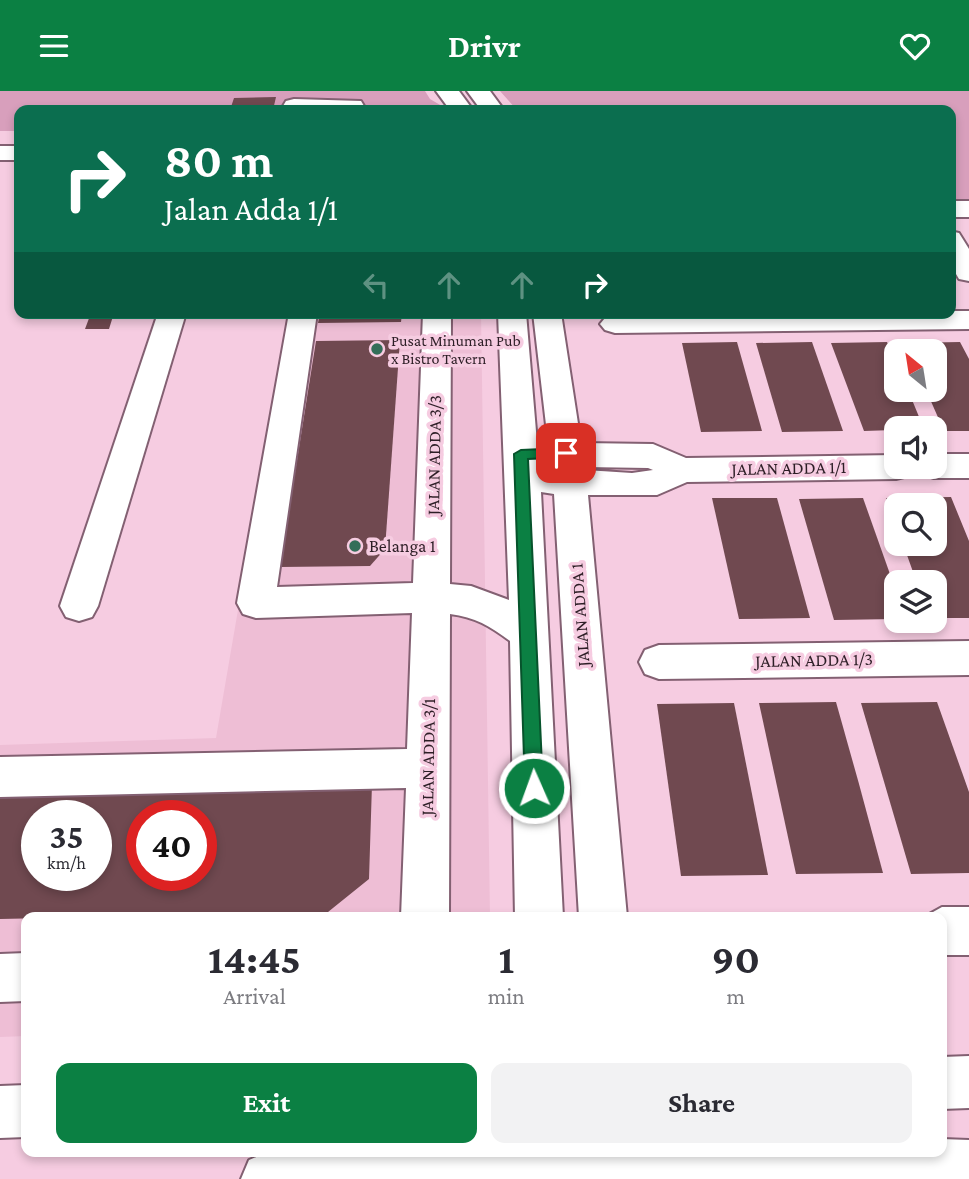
<!DOCTYPE html>
<html lang="en">
<head>
<meta charset="utf-8">
<style>
	:root { --surface:#fff; --page:#f2f2f3; --text:#2b2b33; --muted:#7c7c81; --accent:#0b8043 }
	body { margin:0; font-family:"Crimson Pro",serif; background:var(--page); color:var(--text); height:100vh; display:flex; flex-direction:column; font-size:26px; white-space:nowrap }
	* { box-sizing:border-box; margin:0 }
	p { font-size:23px; color:var(--muted) }
	.icon { flex:none; width:38px; height:38px; fill:none; stroke:currentColor; stroke-width:2; stroke-linecap:round; stroke-linejoin:round }
	.map { position:relative; flex:1; overflow:hidden }
	.side { position:absolute; left:21px; top:821px; width:926px; height:245px; display:flex; flex-direction:column; background:var(--surface); border-radius:14px; box-shadow:0 4px 10px #0003 }
	.side>* { flex:none }
	.banner { position:absolute; left:14px; top:14px; width:942px; height:214px; border-radius:14px; box-shadow:0 4px 10px #0003; background:#0b6e4f; color:#fff; overflow:hidden }
	.needle { width:46px; rotate:330deg }
	.tools { position:absolute; left:884px; top:248px; display:grid; gap:14px }
	.tools a { display:grid; place-items:center; width:63px; height:63px; border-radius:14px; background:var(--surface); box-shadow:0 4px 10px #0003; font-size:35px }
	.speed { position:absolute; left:21px; top:709px; display:flex; gap:14px; font-size:35px; font-weight:700; text-align:center }
	.speed>* { display:grid; place-content:center; width:91px; height:91px; border-radius:50%; background:var(--surface); box-shadow:0 4px 10px #0003; line-height:1 }
	.speed small { font-size:18px; font-weight:400 }
	.speed .limit { border:10px solid #d22; background:#fff; color:#111 }
	.pin { position:absolute; display:grid; place-items:center; width:60px; height:60px; color:#fff; margin:-30px; border-radius:14px; box-shadow:0 4px 10px #0006 }
	.me { position:absolute; width:77px; margin:-38px; rotate:358deg; stroke-linejoin:round; filter:drop-shadow(0 0 5px #0008) }
	.turn { display:flex; align-items:center; gap:24px; height:147px; padding:0 35px; font-size:32px }
	.turn .icon { width:91px; height:91px; stroke-width:2.5 }
	.turn b { display:block; font-size:49px; line-height:60px }
	.lanes { display:flex; align-items:center; height:66px; padding:0 35px; background:#0003; justify-content:center; gap:35px; direction:ltr }
	.lanes .off { opacity:.35 }
	.eta { display:flex; justify-content:space-evenly; align-items:center; height:119px; text-align:center }
	.eta b { font-size:42px; font-weight:700; line-height:49px }
	.action { display:flex; gap:14px; margin-top:auto; padding:14px 35px }
	.action a { flex:1; height:80px; border-radius:14px; background:var(--accent); color:#fff; font-size:28px; font-weight:700; line-height:80px; text-align:center }
	.action a+a { background:var(--page); color:var(--text) }
	header { display:flex; justify-content:space-between; align-items:center; height:91px; padding:0 35px; background:var(--accent); color:#fff; font-size:32px; font-weight:700 }
	.map>svg:first-child { display:block }
</style>
</head>
<body>
<header><svg class="icon" aria-label="menu" viewBox="0 0 24 24"><path d="M4 6h16M4 12h16M4 18h16"/></svg>Drivr<svg class="icon" aria-label="heart" viewBox="0 0 24 24"><path d="M12 20l-8-8c-3-5 5-10 8-4 3-6 11-1 8 4z"/></svg></header>
<div class="map">
<svg width="969" height="1088" viewBox="0 0 969 1088">
	<rect width="100%" height="100%" fill="#f6cce1"/>
	<path fill="#eebed5" fill-rule="evenodd" d="M289,222H481L490,826H26V945L0,946V654L216,647ZM37,724H96V784H37ZM142,724H201V784H142Z"/>
	<g fill="#d89fbc">
		<polygon points="0,0 425,0 430,8 447,18 19,19 19,40 0,40"/>
		<polygon points="500,0 969,0 969,109 950,110 950,19 517,19"/>
	</g>
	<g fill="#704950" fill-rule="evenodd">
		<polygon points="276,6 273,19 230,19 234,7"/>
		<polygon points="91,222 114,222 109,238 85,238"/>
		<polygon points="320,222 402,222 401,231 318,232"/>
		<polygon points="400,249 385,458 370,475 280,476 316,250"/>
		<polygon points="737,251 762,340 701,341 682,252"/>
		<polygon points="812,251 843,340 782,341 756,252"/>
		<polygon points="887,251 896,272 896,299 908,299 924,338 864,340 831,252"/>
		<polygon points="960,251 969,268 969,340 944,340 926,299 934,299 934,261 909,261 905,252"/>
		<polygon points="951,406 969,450 969,527 934,527 934,492 917,492 903,453 934,453 934,415 896,415 896,434 886,407"/>
		<polygon points="712,407 777,407 810,527 739,528"/>
		<polygon points="863,407 896,500 896,528 834,529 799,408"/>
		<polygon points="836,611 859,693 883,782 796,783 759,612"/>
		<polygon points="937,611 969,701 969,782 911,783 861,612"/>
		<polygon points="734,612 768,784 681,785 657,613"/>
		<path d="M372,693L369,788L328,821L0,828V701ZM37,724H96V784H37ZM142,724H201V784H142Z"/>
	</g>
	<g fill="none" stroke-linecap="round" stroke-linejoin="round">
		<defs>
			<g id="minor">
				<polygon points="436,0 459,0 473,19 450,19"/>
				<polygon points="467,0 490,0 504,19 481,19"/>
				<polygon points="294,8 361,10 364,15 361,19 286,19 283,15 286,10"/>
				<rect x="0" y="55" width="19" height="14"/>
				<rect x="950" y="110" width="19" height="16"/>
				<polygon points="950,140 959,142 969,158 969,190 959,188 950,173"/>
				<polygon points="950,220 969,220 969,238 615,242 605,239 600,233 605,227 615,224"/>
				<polygon points="158,222 186,222 98,515 92,526 79,530 66,526 60,515"/>
				<path d="M289,222H317L277,496L413,492L423,222H451L450,493L471,495L509,509L498,222H526L537,352L548,351L533,222H561L581,352L653,353L686,367L896,364V376H913L908,385L896,388L687,391L657,404H588L627,826H579L554,403L541,401L563,826H515L510,550C490,535 475,526 450,523L449,826H401L406,697L0,706V666L407,658L412,522L256,527L243,523L237,512ZM539,374L551,375V378L539,379ZM585,376L648,377L653,379L632,382L585,379Z"/>
				<polygon points="934,363 969,363 969,387 934,387 922,383 918,376 934,376"/>
				<polygon points="969,550 969,584 659,588 645,583 639,571 645,559 659,554"/>
				<polygon points="942,816 969,816 969,864 942,864 942,826 924,826"/>
				<polygon points="26,862 26,910 0,911 0,863"/>
			</g>
			<g id="major">
				<polygon points="969,965 969,1017 942,1018 942,966"/>
				<polygon points="26,994 26,1046 0,1047 0,995"/>
				<polygon points="942,1048 969,1049 969,1088 241,1088 249,1069 268,1061 942,1060"/>
			</g>
		</defs>
		<use href="#minor" stroke="#836072" stroke-width="4"/>
		<use href="#major" stroke="#836072" stroke-width="4"/>
		<use href="#minor" fill="#fff" fill-rule="evenodd"/>
		<use href="#major" fill="#fff" fill-rule="evenodd"/>
	</g>
	<polygon fill="#0b8043" stroke="#07532c" stroke-width="2" points="566,357 571,359 571,366 528,368 543,697 540,703 534,705 528,703 525,697 514,363 521,359"/>
	<g fill="#336e59" stroke="#f6cce1" stroke-width="2.5">
		<circle cx="377" cy="258" r="7"/>
		<circle cx="355" cy="455" r="7"/>
	</g>
	<g text-anchor="middle" stroke-width="7" stroke-linejoin="round" paint-order="stroke">
		<g font-size="16" fill="#2d1e26" stroke="#f6cce1" text-anchor="start">
			<text x="391" y="255">Pusat Minuman Pub<tspan x="391" dy="18">x Bistro Tavern</tspan></text>
		</g>
		<g font-size="18" fill="#2d1e26" stroke="#f6cce1">
			<text transform="translate(434 364) rotate(-89)" y="6">JALAN ADDA 3/3</text>
			<text transform="translate(789 377) rotate(-1)" y="6">JALAN ADDA 1/1</text>
			<text transform="translate(580 524) rotate(-94)" y="6">JALAN ADDA 1</text>
			<text transform="translate(814 569) rotate(-1)" y="6">JALAN ADDA 1/3</text>
			<text transform="translate(428 666) rotate(-89)" y="6">JALAN ADDA 3/1</text>
		</g>
		<g font-size="18" fill="#2d1e26" stroke="#f6cce1" text-anchor="start">
			<text x="369" y="461">Belanga 1</text>
		</g>
	</g>
</svg>
<div class="tools">
<a><svg class="needle" viewBox="-14 -14 28 28"><path d="M0-13l5 13h-10z" fill="#e53935"/><path d="M0 13l5-13h-10z" fill="#7c7c81"/></svg></a>
<a><svg class="icon" aria-label="sound" viewBox="0 0 24 24"><path d="M4 9h4l5-4v14l-5-4H4zM17 9q2 3 0 6"/></svg></a>
<a><svg class="icon" aria-label="search" viewBox="0 0 24 24"><circle cx="10" cy="10" r="6"/><path d="M15 15l6 6"/></svg></a>
<a><svg class="icon" aria-label="layers" viewBox="0 0 24 24"><path d="M12 4l9 5-9 5-9-5zM3 14l9 5 9-5"/></svg></a>
</div>
<div class="speed"><div>35<small>km/h</small></div><div class="limit">40</div></div>
<div class="pin" style="left:566px;top:362px;background:#d93025"><svg class="icon" aria-label="arrive" viewBox="0 0 24 24"><path d="M6 21V4h12l-3 4 3 4H6"/></svg></div>
<svg class="me" style="left:534px;top:697px" viewBox="-20 -20 40 40"><circle r="17" fill="#0b8043" stroke="#fff" stroke-width="3"/><path d="M0-11L8 9 0 5-8 9z" fill="#fff"/></svg>
<div class="banner">
<div class="turn"><svg class="icon" aria-label="right" viewBox="0 0 24 24"><path d="M7 20v-9h11M14 6l5 5-5 5"/></svg><div><b>80 m</b>Jalan Adda 1/1</div></div>
<div class="lanes"><svg class="icon off" aria-label="left" viewBox="0 0 24 24"><path d="M17 20v-9H6M10 6l-5 5 5 5"/></svg><svg class="icon off" aria-label="ahead" viewBox="0 0 24 24"><path d="M12 20V5M6 11l6-6 6 6"/></svg><svg class="icon off" aria-label="ahead" viewBox="0 0 24 24"><path d="M12 20V5M6 11l6-6 6 6"/></svg><svg class="icon" aria-label="right" viewBox="0 0 24 24"><path d="M7 20v-9h11M14 6l5 5-5 5"/></svg></div>
</div>
<section class="side">
<div class="eta">
<div><b>14:45</b><p>Arrival</p></div>
<div><b>1</b><p>min</p></div>
<div><b>90</b><p>m</p></div>
</div>
<div class="action"><a>Exit</a><a>Share</a></div>
</section>
</div>
</body>
</html>
